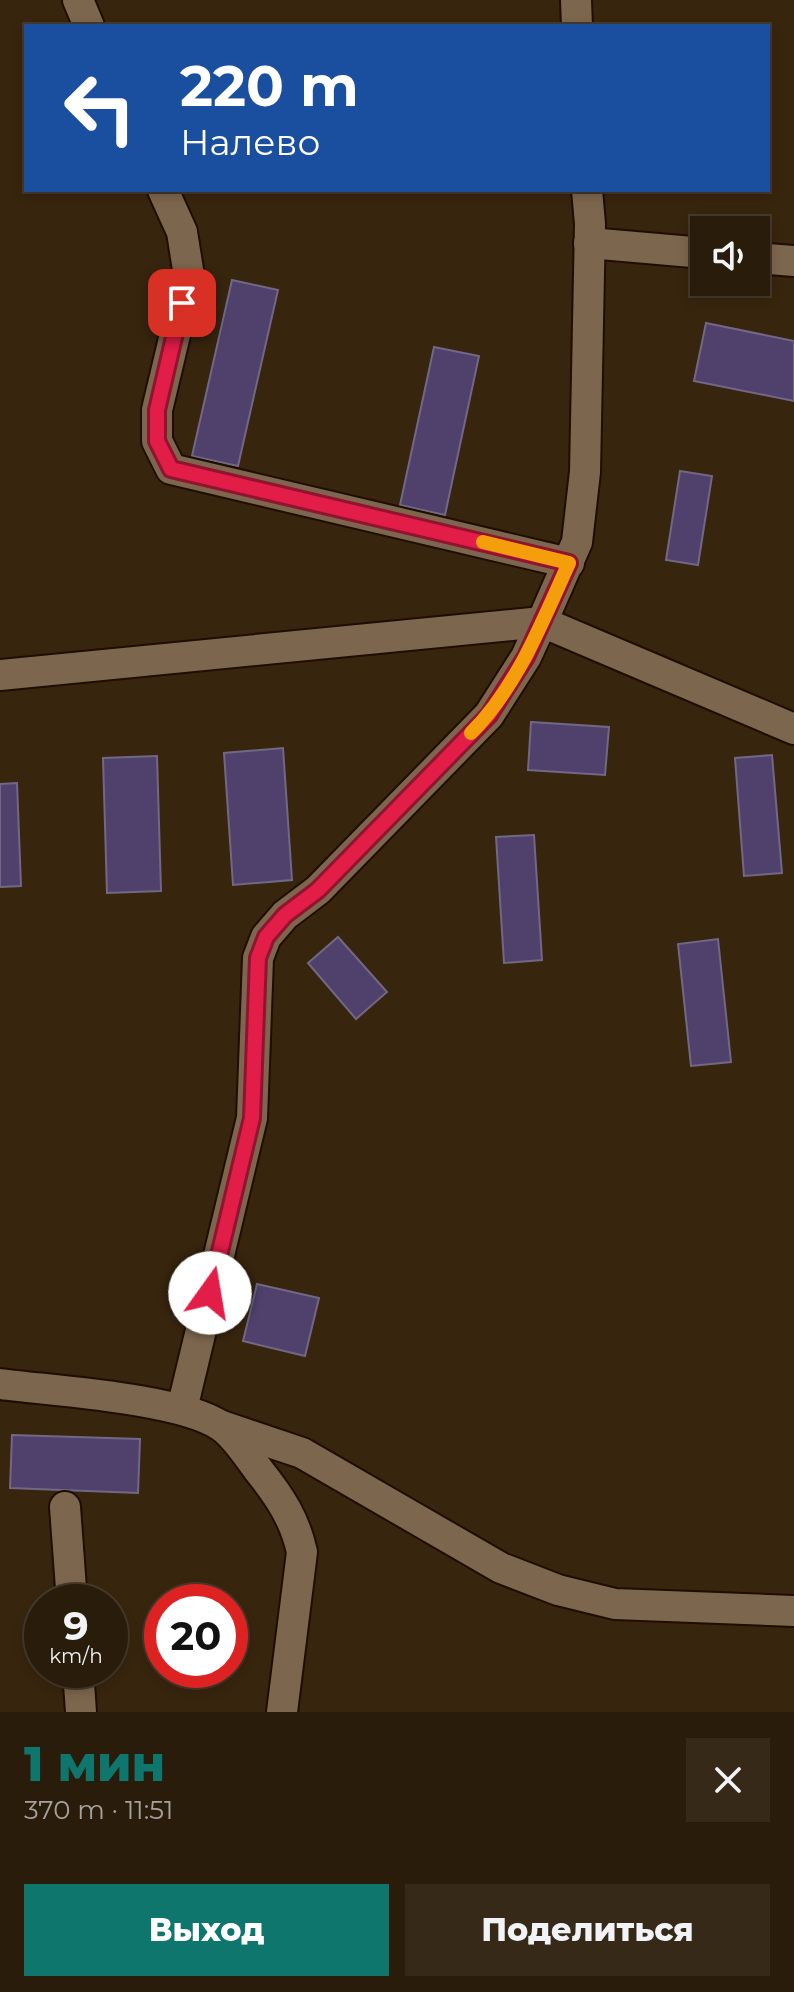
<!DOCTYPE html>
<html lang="ru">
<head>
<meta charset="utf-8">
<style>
	:root { --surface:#2a1c0a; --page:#362918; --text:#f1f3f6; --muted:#a5a19c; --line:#463a2b; --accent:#0f766e }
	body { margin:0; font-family:Montserrat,sans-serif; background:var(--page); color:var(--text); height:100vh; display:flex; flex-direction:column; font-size:30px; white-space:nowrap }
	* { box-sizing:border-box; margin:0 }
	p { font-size:26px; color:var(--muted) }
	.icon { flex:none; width:44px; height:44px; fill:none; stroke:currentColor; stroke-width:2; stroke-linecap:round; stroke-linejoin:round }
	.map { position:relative; height:1712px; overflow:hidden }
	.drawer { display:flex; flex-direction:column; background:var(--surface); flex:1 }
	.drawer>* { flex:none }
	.guide { position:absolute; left:24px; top:24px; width:746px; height:168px; border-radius:0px; box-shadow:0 4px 12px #0003,0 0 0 2px var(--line); background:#1a4fa0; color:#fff; overflow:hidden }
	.tools { position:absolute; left:690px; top:216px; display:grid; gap:16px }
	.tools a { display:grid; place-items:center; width:80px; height:80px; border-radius:0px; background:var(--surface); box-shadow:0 4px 12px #0003,0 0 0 2px var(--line); font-size:40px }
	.speed { position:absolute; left:24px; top:1584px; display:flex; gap:16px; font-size:40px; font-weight:700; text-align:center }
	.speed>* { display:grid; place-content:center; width:104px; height:104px; border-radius:50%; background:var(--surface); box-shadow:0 4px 12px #0003,0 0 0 2px var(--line); line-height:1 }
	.speed small { font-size:20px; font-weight:400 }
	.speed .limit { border:12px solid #d22; background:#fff; color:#111 }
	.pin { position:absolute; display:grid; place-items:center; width:68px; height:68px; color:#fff; margin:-34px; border-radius:16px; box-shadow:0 4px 12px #0006 }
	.me { position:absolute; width:88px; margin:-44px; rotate:13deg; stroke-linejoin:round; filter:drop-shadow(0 0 6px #0008) }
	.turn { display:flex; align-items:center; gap:28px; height:168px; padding:0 24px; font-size:36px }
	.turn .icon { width:104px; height:104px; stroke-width:2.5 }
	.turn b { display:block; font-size:56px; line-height:68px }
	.round { display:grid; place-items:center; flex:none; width:84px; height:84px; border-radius:0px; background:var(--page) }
	.head { display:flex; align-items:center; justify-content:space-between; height:136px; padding:0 24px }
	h1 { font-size:48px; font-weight:800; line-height:60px; color:var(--accent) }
	.button { display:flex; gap:16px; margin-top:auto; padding:16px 24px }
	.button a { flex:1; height:92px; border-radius:0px; background:var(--accent); color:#fff; font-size:32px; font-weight:800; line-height:92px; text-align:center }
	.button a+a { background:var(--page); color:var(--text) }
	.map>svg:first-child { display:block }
</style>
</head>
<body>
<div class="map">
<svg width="794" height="1712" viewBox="0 0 794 1712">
	<rect width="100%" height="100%" fill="#38250e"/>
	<g fill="#4f416c" stroke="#706885" stroke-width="2">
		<polygon points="232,280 278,290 238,466 192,456"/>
		<polygon points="706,323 794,341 794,401 694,381"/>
		<polygon points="434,347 479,356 445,515 400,505"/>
		<polygon points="680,471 712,476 698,565 666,560"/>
		<polygon points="531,722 609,727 605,775 528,770"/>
		<polygon points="283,748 292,880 233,885 224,753"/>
		<polygon points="772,755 782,873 744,876 735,758"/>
		<polygon points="157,756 161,891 107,893 103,758"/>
		<polygon points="17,783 21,886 0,887 0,784"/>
		<polygon points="534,835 542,960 504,963 496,837"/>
		<polygon points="338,937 387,992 356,1019 308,963"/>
		<polygon points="718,939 731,1062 691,1066 678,944"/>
		<polygon points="257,1284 319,1298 305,1356 243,1341"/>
		<polygon points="12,1435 140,1439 138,1493 10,1488"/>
	</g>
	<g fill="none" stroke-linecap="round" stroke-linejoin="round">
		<defs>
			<g id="minor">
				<polyline points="78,0 89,26"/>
				<polyline points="576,0 577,26"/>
				<polyline points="163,190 182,232 189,276 157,410 157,441 171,469 569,563"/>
				<polyline points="589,243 704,253"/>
				<polyline points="756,258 794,261"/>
				<polyline points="0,675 542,622 577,542 585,472 590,224 587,190"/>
				<path d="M0,1384C53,1391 180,1398 221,1426C236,1436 249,1458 260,1472C280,1497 295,1520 302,1552L282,1712"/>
				<polyline points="182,1409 252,1118 258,958 266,937 285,915 318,890 489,715 526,657 542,622 794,729"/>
				<polyline points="222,1426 302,1453 501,1568 558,1590 615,1604 794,1611"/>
				<polyline points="65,1507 72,1602"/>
				<polyline points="78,1670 81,1712"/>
			</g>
		</defs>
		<use href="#minor" stroke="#1f0d00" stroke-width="34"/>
		<use href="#minor" stroke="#7d664e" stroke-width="30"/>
	</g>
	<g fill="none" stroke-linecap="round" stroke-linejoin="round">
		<defs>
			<polyline id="route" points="182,303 157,410 157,441 171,469 569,563 526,657 489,715 318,890 285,915 266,937 258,958 252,1118 210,1293"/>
		</defs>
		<use href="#route" stroke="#92132f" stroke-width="20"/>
		<use href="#route" stroke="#e11d48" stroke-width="14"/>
		<path stroke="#f59e0b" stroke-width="14" d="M471,733C518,686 542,622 569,563L483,542"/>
	</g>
</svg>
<div class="tools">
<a><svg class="icon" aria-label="sound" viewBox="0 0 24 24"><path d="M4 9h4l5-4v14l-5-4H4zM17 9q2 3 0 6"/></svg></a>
</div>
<div class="speed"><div>9<small>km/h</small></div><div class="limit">20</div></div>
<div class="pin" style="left:182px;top:303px;background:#d93025"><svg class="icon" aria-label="arrive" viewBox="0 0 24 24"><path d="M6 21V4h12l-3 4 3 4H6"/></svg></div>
<svg class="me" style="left:210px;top:1293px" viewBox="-20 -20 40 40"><circle r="19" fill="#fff"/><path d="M0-13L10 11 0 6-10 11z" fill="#e11d48"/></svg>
<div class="guide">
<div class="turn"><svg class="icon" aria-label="left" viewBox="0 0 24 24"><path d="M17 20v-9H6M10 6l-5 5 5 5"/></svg><div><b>220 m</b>Налево</div></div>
</div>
</div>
<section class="drawer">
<div class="head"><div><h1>1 мин</h1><p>370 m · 11:51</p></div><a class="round"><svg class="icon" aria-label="close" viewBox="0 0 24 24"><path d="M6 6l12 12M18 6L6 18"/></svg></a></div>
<div class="button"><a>Выход</a><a>Поделиться</a></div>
</section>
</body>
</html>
